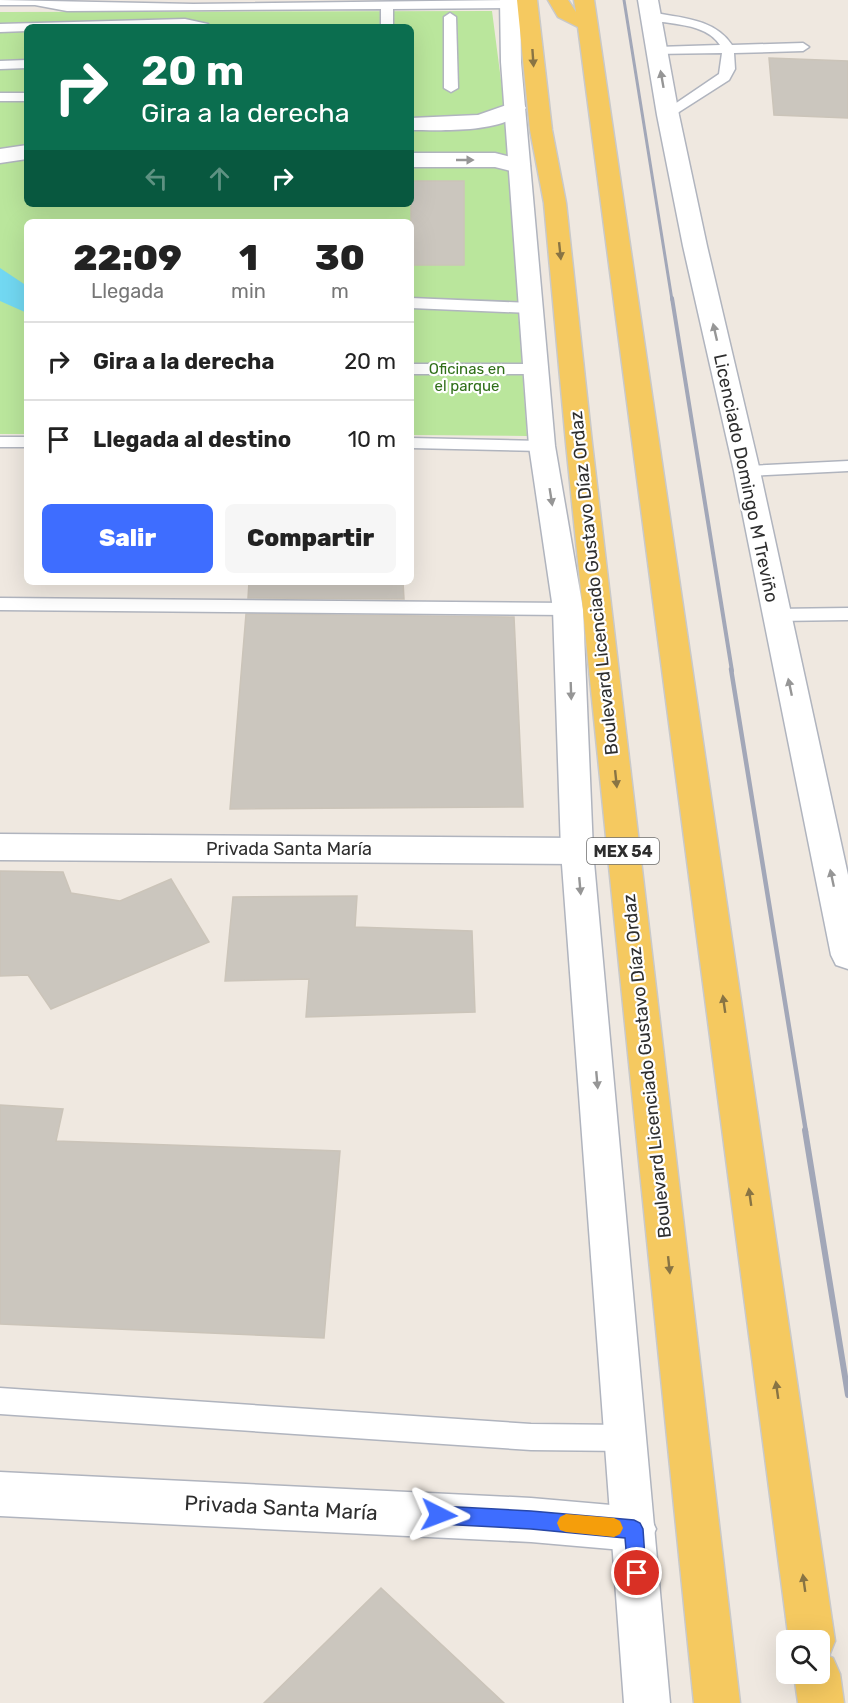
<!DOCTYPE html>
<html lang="es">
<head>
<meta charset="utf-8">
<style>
	:root { --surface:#fff; --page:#f6f6f6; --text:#222; --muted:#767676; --line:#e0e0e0; --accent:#3e6dff }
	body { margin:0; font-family:Rubik,sans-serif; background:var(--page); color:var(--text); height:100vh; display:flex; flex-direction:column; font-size:22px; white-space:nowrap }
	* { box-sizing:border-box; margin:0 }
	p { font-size:20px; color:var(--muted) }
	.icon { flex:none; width:33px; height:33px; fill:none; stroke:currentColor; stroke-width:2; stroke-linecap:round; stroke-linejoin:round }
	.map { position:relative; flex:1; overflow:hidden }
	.side { position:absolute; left:24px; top:219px; width:390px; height:366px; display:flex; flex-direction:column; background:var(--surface); border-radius:9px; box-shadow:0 6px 24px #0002 }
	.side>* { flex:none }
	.top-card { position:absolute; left:24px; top:24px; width:390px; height:183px; border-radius:9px; box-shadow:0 6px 24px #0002; background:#0b6e4f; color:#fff; overflow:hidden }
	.buttons { position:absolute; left:776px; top:1630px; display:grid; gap:12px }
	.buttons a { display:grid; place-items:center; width:54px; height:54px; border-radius:9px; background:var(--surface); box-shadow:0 6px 24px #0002; font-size:30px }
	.pin { position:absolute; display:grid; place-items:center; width:51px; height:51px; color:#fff; margin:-26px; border:3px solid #fff; border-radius:50%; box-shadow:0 2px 6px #0007 }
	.me { position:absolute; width:66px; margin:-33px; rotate:93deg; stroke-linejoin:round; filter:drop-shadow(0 0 4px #0008) }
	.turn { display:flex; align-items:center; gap:21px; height:126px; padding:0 18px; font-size:27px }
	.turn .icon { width:78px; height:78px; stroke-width:2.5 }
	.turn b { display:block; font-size:42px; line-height:51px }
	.lanes { display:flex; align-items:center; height:57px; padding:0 18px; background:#0003; justify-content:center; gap:30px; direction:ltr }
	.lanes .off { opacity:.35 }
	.eta { display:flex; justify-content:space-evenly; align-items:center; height:102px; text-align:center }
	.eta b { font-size:36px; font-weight:800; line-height:42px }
	.action { display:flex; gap:12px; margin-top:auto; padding:12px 18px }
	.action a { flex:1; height:69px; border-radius:9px; background:var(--accent); color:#fff; font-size:24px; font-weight:800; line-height:69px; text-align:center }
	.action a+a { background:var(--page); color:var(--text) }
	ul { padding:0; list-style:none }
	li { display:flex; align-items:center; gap:18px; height:78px; padding:0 18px; border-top:2px solid var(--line) }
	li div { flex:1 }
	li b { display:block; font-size:22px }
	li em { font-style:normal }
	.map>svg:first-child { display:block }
</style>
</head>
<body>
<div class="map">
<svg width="848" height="1703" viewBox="0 0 848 1703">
	<rect width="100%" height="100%" fill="#efe8e0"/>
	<path fill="#bae69c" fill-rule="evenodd" d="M492,11L503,96L527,436L411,435V222H27V434H0V12ZM27,27H411V204H27Z"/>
	<polygon fill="#72d8f2" points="0,268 27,286 27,313 0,301"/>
	<g fill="#cbc6be" stroke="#cbc4b9" stroke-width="1.5">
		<polygon points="769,58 848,61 848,118 774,115"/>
		<rect x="411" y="181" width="53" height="84"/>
		<polygon points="249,582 403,582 404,599 248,598"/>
		<polygon points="246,614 514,617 523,807 230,809"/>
		<polygon points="0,871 63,872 71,893 120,901 171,879 209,942 51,1009 28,975 0,976"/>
		<polygon points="357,896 355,927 472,931 475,1012 306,1017 309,979 225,981 233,897"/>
		<polygon points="0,1105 63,1109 56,1141 340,1151 324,1338 0,1324"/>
		<polygon points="381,1588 504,1703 264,1703"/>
	</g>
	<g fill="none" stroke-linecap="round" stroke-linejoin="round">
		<defs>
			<g id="lane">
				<polygon points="0,0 193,4 510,0 516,4 510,8 393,9 393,27 381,27 381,9 67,11 35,5 0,5"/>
				<path d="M650,12C680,18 714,18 732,45L803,43L809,47L803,51L734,53L735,69L729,80L668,119L663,118L661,115L663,112L719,74L722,53L652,54L651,51L657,47L720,45C705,22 669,25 646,19L644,16L646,13Z"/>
				<polygon points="450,13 456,17 458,88 451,92 444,88 444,17"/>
				<polygon points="185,19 208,24 210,27 27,27 27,31 0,32 0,24"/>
				<polygon points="27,60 27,68 0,69 0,61"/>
				<rect x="0" y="93" width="27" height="8"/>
				<polygon points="411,298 531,303 539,308 531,313 411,308"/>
				<polygon points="411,364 536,364 544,369 536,374 411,374"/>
				<rect x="0" y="437" width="27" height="10"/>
				<polygon points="411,438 542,441 548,442 550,446 548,450 542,451 411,448"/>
				<polygon points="848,461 848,471 747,476 741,475 738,471 741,467 747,466"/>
				<polygon points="0,598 568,603 575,604 577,609 575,614 568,615 0,610"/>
				<polygon points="848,608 848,620 775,621 768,620 766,615 768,610 775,609"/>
				<polygon points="0,1388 531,1424 627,1425 637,1429 640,1438 637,1447 627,1451 531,1450 0,1414"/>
			</g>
			<g id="street">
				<path d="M515,102L523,103L526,108C507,134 440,130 411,130V118L478,115Z"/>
				<polygon points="27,145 27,159 0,163 0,149"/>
				<polygon points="411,153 495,153 527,161 530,166 527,171 519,173 495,167 411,167"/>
				<polygon points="0,834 577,838 589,842 593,851 589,860 577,864 0,860"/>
				<polygon points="0,1472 531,1498 634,1507 649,1514 656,1529 649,1544 634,1551 531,1542 0,1516"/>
			</g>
			<g id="secondary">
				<polygon points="500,0 520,0 521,62 555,446 583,609 593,851 670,1703 624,1703 561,851 553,609 529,446 501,62"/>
				<polygon points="638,0 658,0 679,115 707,246 760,471 848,875 848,969 836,965 831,955 734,471 683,246 657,115"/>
			</g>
			<g id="primary">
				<polygon points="517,0 537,0 552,130 566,203 592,443 740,1703 694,1703 566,443 544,203 530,130"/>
				<polygon points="548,0 568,0 576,12 574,0 594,0 835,1641 829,1656 833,1658 840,1674 844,1703 798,1703 794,1674 819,1674 819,1641 789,1641 578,27 558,17"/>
			</g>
		</defs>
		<use href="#lane" stroke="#b0b4be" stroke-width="3"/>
		<use href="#street" stroke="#b0b4be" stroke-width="3"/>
		<use href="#secondary" stroke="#b0b4be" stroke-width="3"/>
		<use href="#primary" stroke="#c9c9c9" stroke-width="3"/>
		<use href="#lane" fill="#fff" fill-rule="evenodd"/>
		<use href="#street" fill="#fff" fill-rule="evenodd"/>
		<use href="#secondary" fill="#fff" fill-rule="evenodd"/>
		<use href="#primary" fill="#f5c960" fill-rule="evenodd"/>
		<polyline stroke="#a2a7b8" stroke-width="3" points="624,0 672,300"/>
		<polyline stroke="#a2a7b8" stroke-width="4" points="672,298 732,671"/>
		<polyline stroke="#a2a7b8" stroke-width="4.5" points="731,669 806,1132"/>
		<polyline stroke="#a2a7b8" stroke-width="6" points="805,1130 848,1395"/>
	</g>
	<defs><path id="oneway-solid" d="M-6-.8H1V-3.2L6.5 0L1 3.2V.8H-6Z" transform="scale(1.5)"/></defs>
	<g fill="#887444">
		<use href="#oneway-solid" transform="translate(533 58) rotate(86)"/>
		<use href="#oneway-solid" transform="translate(560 251) rotate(84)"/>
		<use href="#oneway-solid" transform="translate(616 779) rotate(84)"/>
		<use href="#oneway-solid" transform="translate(724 1004) rotate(-98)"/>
		<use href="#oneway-solid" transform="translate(750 1197) rotate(-98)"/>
		<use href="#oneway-solid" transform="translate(669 1265) rotate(84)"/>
		<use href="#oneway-solid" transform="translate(777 1390) rotate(-98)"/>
		<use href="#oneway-solid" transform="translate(804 1583) rotate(-98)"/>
	</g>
	<g fill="#969696">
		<use href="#oneway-solid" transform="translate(662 79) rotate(-100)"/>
		<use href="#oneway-solid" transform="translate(465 160)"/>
		<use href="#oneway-solid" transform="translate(715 332) rotate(-103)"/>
		<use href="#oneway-solid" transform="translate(551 497) rotate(81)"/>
		<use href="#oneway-solid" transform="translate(790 687) rotate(-102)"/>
		<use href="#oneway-solid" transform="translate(571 691) rotate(88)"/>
		<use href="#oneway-solid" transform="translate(832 878) rotate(-102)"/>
		<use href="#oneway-solid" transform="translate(580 886) rotate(85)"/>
		<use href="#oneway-solid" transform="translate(597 1080) rotate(85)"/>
	</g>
	<polygon fill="#3e6dff" stroke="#2847a6" stroke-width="1.5" points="439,1506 531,1511 634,1520 640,1523 643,1529 646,1573 644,1579 637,1582 631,1579 628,1573 625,1538 531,1529 439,1524 433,1522 430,1515 433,1509"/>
	<polygon fill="#f59e0b" points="566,1514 614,1518 620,1521 623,1528 620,1534 614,1537 566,1532 560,1530 557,1523 560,1517"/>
	<g text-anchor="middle" stroke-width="4.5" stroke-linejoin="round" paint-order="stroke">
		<g font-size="15" fill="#306f19" stroke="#fff">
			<text x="467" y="374">Oficinas en<tspan x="467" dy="17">el parque</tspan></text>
		</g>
		<rect fill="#fff" stroke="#6d6d6d" stroke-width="1.5" x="587" y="838" width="72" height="26" rx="4.5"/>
		<g font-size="16" font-weight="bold" fill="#2e2e2e">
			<text x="623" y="857">MEX 54</text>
		</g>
		<g font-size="18" fill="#2e2e2e" stroke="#fff">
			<text transform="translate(746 478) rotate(78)" y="6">Licenciado Domingo M Treviño</text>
			<text transform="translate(594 583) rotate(-96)" y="6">Boulevard Licenciado Gustavo Díaz Ordaz</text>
			<text x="289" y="855">Privada Santa María</text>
			<text transform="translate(647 1066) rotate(-96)" y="6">Boulevard Licenciado Gustavo Díaz Ordaz</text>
		</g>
		<g font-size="21" fill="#2e2e2e" stroke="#fff">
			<text transform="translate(281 1508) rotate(3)" y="7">Privada Santa María</text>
		</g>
	</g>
</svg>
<div class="buttons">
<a><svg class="icon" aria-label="search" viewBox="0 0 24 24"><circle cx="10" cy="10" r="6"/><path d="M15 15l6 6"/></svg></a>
</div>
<div class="pin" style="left:637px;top:1573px;background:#d93025"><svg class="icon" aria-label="arrive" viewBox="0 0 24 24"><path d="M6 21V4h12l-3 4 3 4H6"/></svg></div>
<svg class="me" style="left:439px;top:1515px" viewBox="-20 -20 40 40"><path d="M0-17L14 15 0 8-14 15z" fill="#3e6dff" stroke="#fff" stroke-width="4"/></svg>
<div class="top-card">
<div class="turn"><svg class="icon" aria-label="right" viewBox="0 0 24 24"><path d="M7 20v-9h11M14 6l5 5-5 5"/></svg><div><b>20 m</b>Gira a la derecha</div></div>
<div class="lanes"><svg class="icon off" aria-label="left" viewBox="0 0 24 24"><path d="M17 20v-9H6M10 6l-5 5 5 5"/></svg><svg class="icon off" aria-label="ahead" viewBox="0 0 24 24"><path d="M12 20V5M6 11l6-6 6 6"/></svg><svg class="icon" aria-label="right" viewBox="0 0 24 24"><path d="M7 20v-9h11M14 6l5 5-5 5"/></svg></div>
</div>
<section class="side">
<div class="eta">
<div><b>22:09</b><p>Llegada</p></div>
<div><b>1</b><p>min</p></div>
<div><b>30</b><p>m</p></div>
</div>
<ul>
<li><svg class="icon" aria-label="right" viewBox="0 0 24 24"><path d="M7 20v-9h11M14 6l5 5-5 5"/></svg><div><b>Gira a la derecha</b></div><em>20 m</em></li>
<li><svg class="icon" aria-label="arrive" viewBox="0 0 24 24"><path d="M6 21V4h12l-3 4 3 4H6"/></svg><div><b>Llegada al destino</b></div><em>10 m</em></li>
</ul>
<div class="action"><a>Salir</a><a>Compartir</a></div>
</section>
</div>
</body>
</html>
